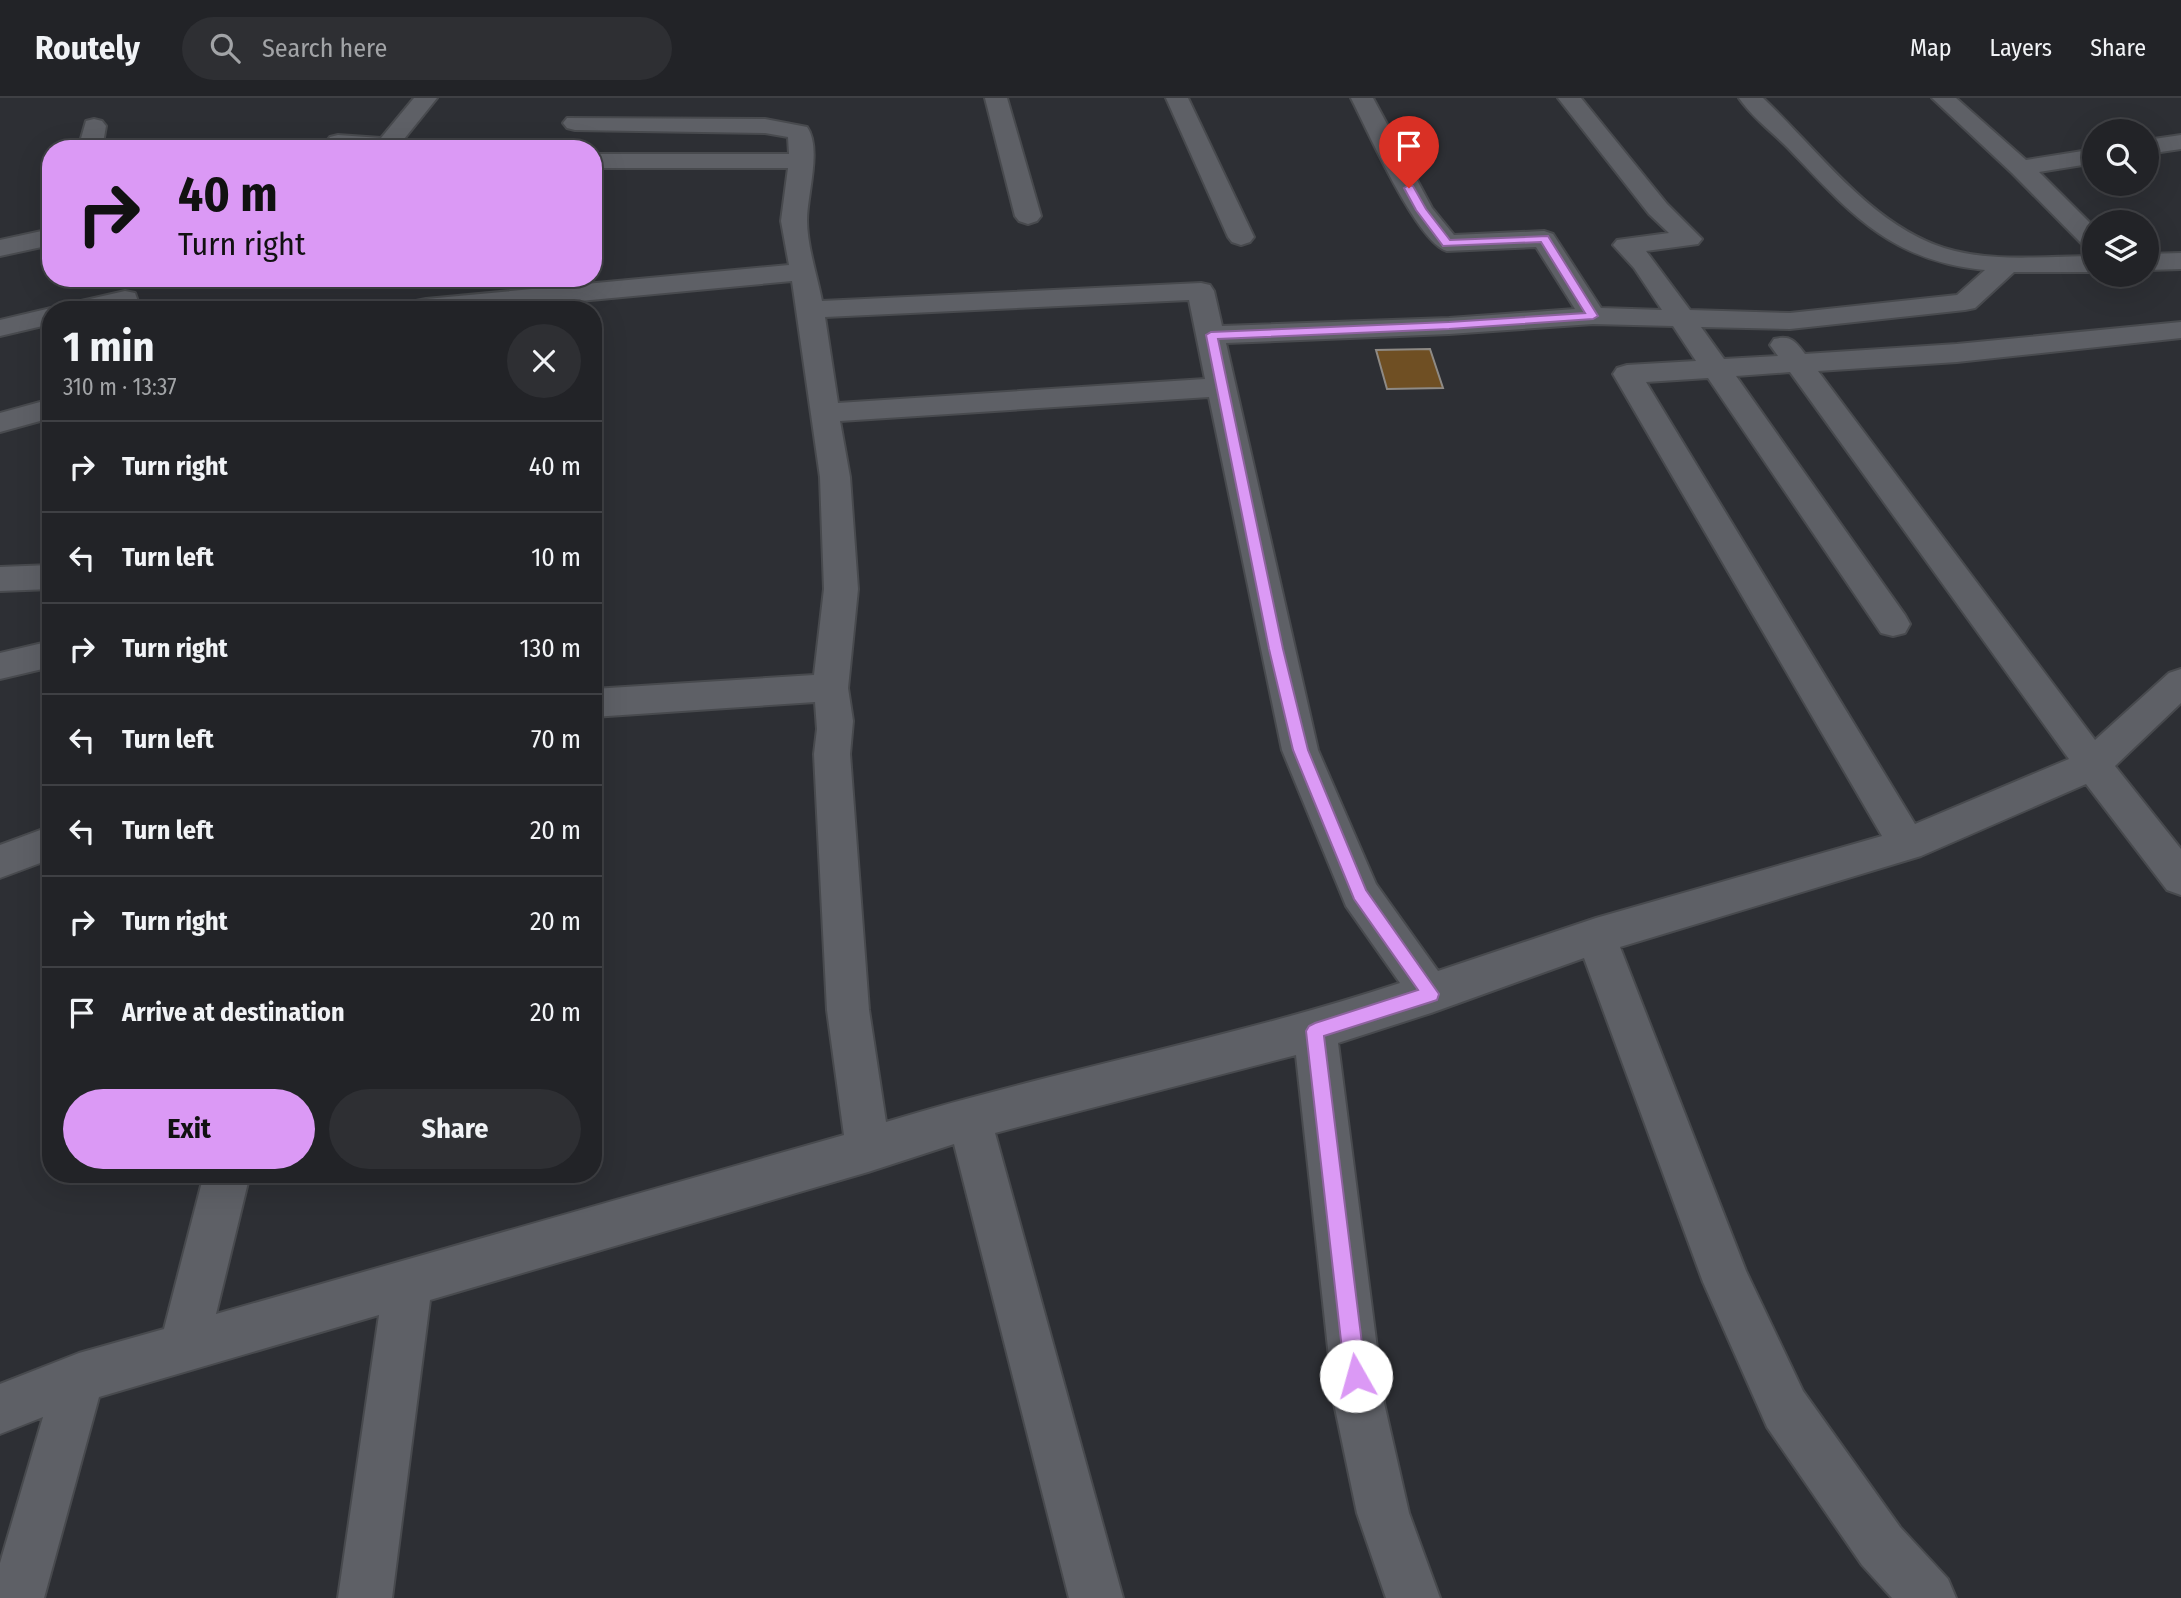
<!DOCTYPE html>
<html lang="en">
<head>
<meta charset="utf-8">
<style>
	:root { --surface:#222327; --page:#2e2f33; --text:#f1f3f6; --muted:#a2a4a7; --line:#3f4044; --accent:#db99f5 }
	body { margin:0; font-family:"Fira Sans Condensed",sans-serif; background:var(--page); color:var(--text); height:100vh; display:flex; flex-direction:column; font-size:26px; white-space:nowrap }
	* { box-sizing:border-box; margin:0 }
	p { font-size:23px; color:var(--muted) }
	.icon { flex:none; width:38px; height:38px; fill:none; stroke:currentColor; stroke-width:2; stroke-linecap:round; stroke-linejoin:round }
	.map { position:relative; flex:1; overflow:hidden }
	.side { position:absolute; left:42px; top:203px; width:560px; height:882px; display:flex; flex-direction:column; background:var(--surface); border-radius:28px; box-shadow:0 7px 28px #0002,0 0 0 2px var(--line) }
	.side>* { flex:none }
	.top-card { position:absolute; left:42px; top:42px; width:560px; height:147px; border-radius:28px; box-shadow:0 7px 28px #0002,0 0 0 2px var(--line); background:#db99f5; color:#111; overflow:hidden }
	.tools { position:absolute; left:2082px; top:21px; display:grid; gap:14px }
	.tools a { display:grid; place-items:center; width:77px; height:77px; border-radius:50%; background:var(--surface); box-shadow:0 7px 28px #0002,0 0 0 2px var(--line); font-size:35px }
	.pin { position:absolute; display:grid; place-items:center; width:60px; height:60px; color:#fff; margin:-72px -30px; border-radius:50% 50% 50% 0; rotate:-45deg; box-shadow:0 0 7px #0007 }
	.pin .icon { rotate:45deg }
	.me { position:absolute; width:77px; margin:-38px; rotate:353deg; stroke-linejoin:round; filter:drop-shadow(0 0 5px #0008) }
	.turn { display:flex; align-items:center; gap:24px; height:147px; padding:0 21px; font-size:32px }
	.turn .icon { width:91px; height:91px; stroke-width:2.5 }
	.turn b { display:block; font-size:49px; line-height:60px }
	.round { display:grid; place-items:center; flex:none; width:74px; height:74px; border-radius:37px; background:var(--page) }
	.headline { display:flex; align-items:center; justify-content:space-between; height:119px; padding:0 21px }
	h1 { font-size:42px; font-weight:700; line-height:52px }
	.action { display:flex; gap:14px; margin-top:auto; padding:14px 21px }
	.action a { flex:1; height:80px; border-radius:42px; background:var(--accent); color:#111; font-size:28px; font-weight:700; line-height:80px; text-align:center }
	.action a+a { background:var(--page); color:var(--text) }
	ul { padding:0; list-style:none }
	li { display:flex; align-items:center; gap:21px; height:91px; padding:0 21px; border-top:2px solid var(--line) }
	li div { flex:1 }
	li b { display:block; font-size:26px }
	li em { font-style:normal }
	header { display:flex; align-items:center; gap:42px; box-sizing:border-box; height:98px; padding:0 35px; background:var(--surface); border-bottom:2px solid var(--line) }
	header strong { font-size:33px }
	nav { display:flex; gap:38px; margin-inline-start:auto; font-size:24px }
	.search { width:490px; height:63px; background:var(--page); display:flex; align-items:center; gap:18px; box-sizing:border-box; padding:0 24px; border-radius:38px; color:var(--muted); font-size:26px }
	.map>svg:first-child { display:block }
</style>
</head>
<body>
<header>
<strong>Routely</strong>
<div class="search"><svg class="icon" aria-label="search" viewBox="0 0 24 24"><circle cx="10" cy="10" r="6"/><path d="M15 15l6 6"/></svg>Search here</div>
<nav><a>Map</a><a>Layers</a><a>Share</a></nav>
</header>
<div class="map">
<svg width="2181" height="1500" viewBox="0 0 2181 1500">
	<rect width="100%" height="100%" fill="#2d2f34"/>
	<polygon fill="#6f4f23" stroke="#8e8a85" stroke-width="2" points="1430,251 1443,290 1387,291 1376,252"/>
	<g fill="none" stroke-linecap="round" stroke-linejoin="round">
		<defs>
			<g id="minor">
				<polygon points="414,0 437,0 396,51 337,51 330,49 326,44 330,39 338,37 381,40"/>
				<polygon points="985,0 1007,0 1041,118 1037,123 1028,126 1019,123 1015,118"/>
				<polygon points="1166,0 1188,0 1254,139 1250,144 1241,147 1232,144 1228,139"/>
				<path d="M1351,0H1373L1432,110L1454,137L1544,133L1553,136L1601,210L1662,212L1634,170L1613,147L1617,142L1669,135L1649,116L1558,0H1581L1667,106L1702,141L1698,146L1646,153L1690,212L1790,215L1957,197L1985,172C1890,163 1849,114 1788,50C1772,34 1752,19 1739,0H1763C1818,52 1870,126 1944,150C1991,165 2046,158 2095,158V174H2014L1975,210L1965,212L1790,231L1701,229L1724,261L1778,258L1770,247L1774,241C1791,237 1795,243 1805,256L1957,246L2181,224V240L1957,264L1818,273L2095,642L2169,575L2181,571V605L2115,668L2181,751V797L2167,792L2086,686L1921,758L1620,849L1746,1173L1803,1293L1900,1429L1948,1481L1956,1500H1892L1862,1467L1767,1329L1703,1184L1584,860L1431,915L1338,945L1384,1305L1409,1415L1440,1500H1386L1357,1415L1334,1305L1296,957L995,1035L1123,1500H1069L954,1046L868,1074L430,1202L392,1500H338L379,1217L99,1299L44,1500H0V1465L43,1319L0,1336V1286L79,1255L164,1231L204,1076H250L216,1216L844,1037L827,912L814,656L817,631L815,604L593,619V591L814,577L824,491L820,379L792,183L483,212H414L412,209L416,203L426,201L789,167L781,123L788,70H593V56H789L788,39L765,35L575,32L567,30L563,25L567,20L765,21L807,29C822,50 807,97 807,122C807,148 817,177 822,203L1201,185L1210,187L1214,193L1222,228L1449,220L1575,211L1536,149L1447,153C1417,145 1367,31 1351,0ZM1189,202L1205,281L838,305L825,219ZM1593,226L1673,228L1696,263L1627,267L1617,270L1613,276L1882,738L1596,820L1438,873L1376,786L1318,652L1226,245L1449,236ZM1790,274L2069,661L1915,726L1646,284L1708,280L1881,535L1893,538L1905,535L1910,526L1905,517L1736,278ZM1209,299L1282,652L1346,808L1400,885C1231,941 1056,972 886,1024L869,912L850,656L853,623L848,590L858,491L850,379L840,323Z"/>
				<polygon points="1932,0 1956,0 2026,62 2095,51 2095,65 2039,74 2095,130 2095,153 2086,150 2012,75"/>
				<polygon points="94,21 102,23 106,28 102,51 78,51 86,23"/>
				<polygon points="2181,37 2181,51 2147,56 2147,42"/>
				<polygon points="51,131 51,147 0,158 0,142"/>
				<polygon points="2181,155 2181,171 2147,172 2147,156"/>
				<polygon points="125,193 135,195 141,212 65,212 68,206"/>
				<polygon points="51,210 59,212 51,212 51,226 0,238 0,222"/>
				<polygon points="51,301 51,320 0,334 0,315"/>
				<polygon points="51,467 51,491 0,493 0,469"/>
				<polygon points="51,543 51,569 0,581 0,555"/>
				<polygon points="51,728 51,761 0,780 0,747"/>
			</g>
		</defs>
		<use href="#minor" stroke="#484a4e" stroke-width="4"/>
		<use href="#minor" fill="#5e6066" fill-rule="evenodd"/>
	</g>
	<polygon fill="#db99f5" stroke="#8e639f" stroke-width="2" points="1409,87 1413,88 1426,111 1450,142 1548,138 1598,218 1593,221 1449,231 1218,241 1283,551 1308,652 1366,792 1439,896 1437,902 1431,904 1324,938 1366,1278 1363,1285 1356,1288 1348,1285 1345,1278 1306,933 1309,928 1315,925 1418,892 1354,801 1293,652 1269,551 1206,237 1211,234 1449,224 1585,215 1541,144 1443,148 1416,112 1404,90"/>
</svg>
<div class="tools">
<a><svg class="icon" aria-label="search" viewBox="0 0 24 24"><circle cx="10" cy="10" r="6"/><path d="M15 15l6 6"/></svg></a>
<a><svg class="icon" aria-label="layers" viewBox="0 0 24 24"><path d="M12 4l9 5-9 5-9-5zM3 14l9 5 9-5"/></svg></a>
</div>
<div class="pin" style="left:1409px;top:90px;background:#d93025"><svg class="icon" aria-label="arrive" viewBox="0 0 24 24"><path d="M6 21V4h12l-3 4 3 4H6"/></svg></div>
<svg class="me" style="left:1356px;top:1278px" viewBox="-20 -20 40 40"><circle r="19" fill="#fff"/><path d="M0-13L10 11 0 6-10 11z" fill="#db99f5"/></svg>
<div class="top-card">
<div class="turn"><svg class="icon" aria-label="right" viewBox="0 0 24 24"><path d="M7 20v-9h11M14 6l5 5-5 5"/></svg><div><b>40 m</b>Turn right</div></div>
</div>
<section class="side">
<div class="headline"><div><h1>1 min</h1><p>310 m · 13:37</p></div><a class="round"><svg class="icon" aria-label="close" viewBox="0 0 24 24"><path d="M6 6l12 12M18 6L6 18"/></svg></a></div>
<ul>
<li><svg class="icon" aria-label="right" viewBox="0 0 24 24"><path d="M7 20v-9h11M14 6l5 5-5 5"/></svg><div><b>Turn right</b></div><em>40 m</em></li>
<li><svg class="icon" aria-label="left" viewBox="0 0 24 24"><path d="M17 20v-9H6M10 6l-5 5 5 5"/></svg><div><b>Turn left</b></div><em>10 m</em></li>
<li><svg class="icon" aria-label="right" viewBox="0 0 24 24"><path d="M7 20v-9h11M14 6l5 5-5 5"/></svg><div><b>Turn right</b></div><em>130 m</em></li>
<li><svg class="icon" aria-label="left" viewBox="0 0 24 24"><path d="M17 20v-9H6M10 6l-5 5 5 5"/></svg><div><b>Turn left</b></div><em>70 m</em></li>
<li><svg class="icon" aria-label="left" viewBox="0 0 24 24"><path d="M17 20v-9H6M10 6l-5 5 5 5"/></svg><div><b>Turn left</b></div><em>20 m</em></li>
<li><svg class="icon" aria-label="right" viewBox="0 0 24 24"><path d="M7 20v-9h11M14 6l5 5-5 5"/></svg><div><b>Turn right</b></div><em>20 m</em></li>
<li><svg class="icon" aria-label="arrive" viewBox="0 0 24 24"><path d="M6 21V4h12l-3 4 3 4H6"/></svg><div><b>Arrive at destination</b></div><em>20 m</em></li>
</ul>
<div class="action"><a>Exit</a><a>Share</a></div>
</section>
</div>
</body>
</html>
